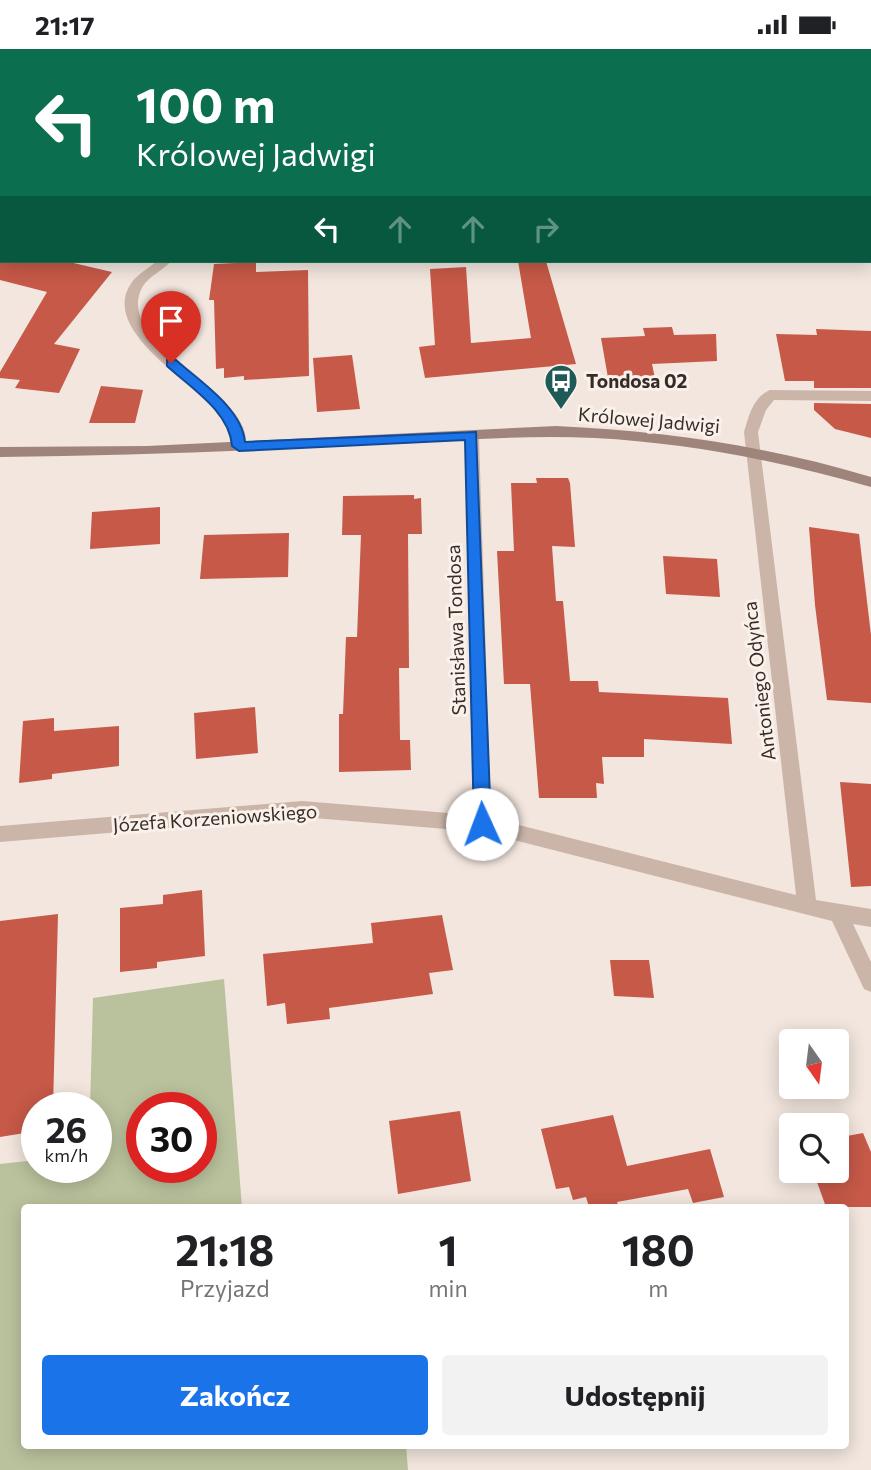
<!DOCTYPE html>
<html lang="pl">
<head>
<meta charset="utf-8">
<style>
	:root { --surface:#fff; --page:#f2f2f2; --text:#202124; --muted:#757577; --accent:#1a73e8 }
	body { margin:0; font-family:Commissioner,sans-serif; background:var(--page); color:var(--text); height:100vh; display:flex; flex-direction:column; font-size:26px; white-space:nowrap }
	* { box-sizing:border-box; margin:0 }
	p { font-size:23px; color:var(--muted) }
	.icon { flex:none; width:38px; height:38px; fill:none; stroke:currentColor; stroke-width:2; stroke-linecap:round; stroke-linejoin:round }
	.map { position:relative; flex:1; overflow:hidden }
	.side { position:absolute; left:21px; top:1155px; width:828px; height:245px; display:flex; flex-direction:column; background:var(--surface); border-radius:7px; box-shadow:0 4px 18px #0003 }
	.side>* { flex:none }
	.top-card { position:absolute; left:0px; top:0px; width:872px; height:214px; box-shadow:0 4px 18px #0003; background:#0b6e4f; color:#fff; overflow:hidden }
	.needle { width:46px; rotate:166deg }
	.controls { position:absolute; left:779px; top:980px; display:grid; gap:14px }
	.controls a { display:grid; place-items:center; width:70px; height:70px; border-radius:7px; background:var(--surface); box-shadow:0 4px 18px #0003; font-size:35px }
	.speed { position:absolute; left:21px; top:1043px; display:flex; gap:14px; font-size:35px; font-weight:700; text-align:center }
	.speed>* { display:grid; place-content:center; width:91px; height:91px; border-radius:50%; background:var(--surface); box-shadow:0 4px 18px #0003; line-height:1 }
	.speed small { font-size:18px; font-weight:400 }
	.speed .limit { border:10px solid #d22; background:#fff; color:#111 }
	.pin { position:absolute; display:grid; place-items:center; width:60px; height:60px; color:#fff; margin:-72px -30px; border-radius:50% 50% 50% 0; rotate:-45deg; box-shadow:0 0 7px #0007 }
	.pin .icon { rotate:45deg }
	.me { position:absolute; width:77px; margin:-38px; rotate:358deg; stroke-linejoin:round; filter:drop-shadow(0 0 5px #0008) }
	.turn { display:flex; align-items:center; gap:24px; height:147px; padding:0 21px; font-size:32px }
	.turn .icon { width:91px; height:91px; stroke-width:2.5 }
	.turn b { display:block; font-size:49px; line-height:60px }
	.lanes { display:flex; align-items:center; height:66px; padding:0 21px; background:#0003; justify-content:center; gap:35px; direction:ltr }
	.lanes .off { opacity:.35 }
	.eta { display:flex; justify-content:space-evenly; align-items:center; height:119px; text-align:center }
	.eta b { font-size:42px; font-weight:700; line-height:49px }
	.cta { display:flex; gap:14px; margin-top:auto; padding:14px 21px }
	.cta a { flex:1; height:80px; border-radius:7px; background:var(--accent); color:#fff; font-size:28px; font-weight:700; line-height:80px; text-align:center }
	.cta a+a { background:var(--page); color:var(--text) }
	.status { display:flex; justify-content:space-between; align-items:center; height:49px; padding:0 35px; background:var(--surface); direction:ltr }
	.status svg { height:19px; fill:currentColor }
	.map>svg:first-child { display:block }
</style>
</head>
<body>
<div class="status"><b>21:17</b><svg viewBox="0 0 49 12"><path d="M0 12V9h3v3zM5 12V6h3v6zM10 12V3h3v9zM15 12V0h3v12zM26 1h20v11H26zM47 4h2v5h-2z"/></svg></div>
<div class="map">
<svg width="871" height="1421" viewBox="0 0 871 1421">
	<rect width="100%" height="100%" fill="#f2e6de"/>
	<g fill="#bac29d" fill-rule="evenodd">
		<polygon points="323,0 871,0 871,201 870,2"/>
		<path d="M224,930L242,1158H24V1396L406,1397L408,1421H0V1115L37,1111V1118H96V1059H90L93,949ZM142,1059H201V1118H142Z"/>
	</g>
	<g fill="#c65948">
		<polygon points="0,202 2,212 65,212 112,223 54,295 80,300 59,344 15,339 20,331 0,329 0,323 47,243 0,231"/>
		<polygon points="518,212 546,212 576,315 425,329 419,298 435,296 430,220 466,218 471,294 531,289"/>
		<polygon points="256,213 256,223 308,221 309,327 244,331 244,327 224,329 224,319 216,320 214,251 209,251 214,215"/>
		<polygon points="672,278 674,286 716,285 717,312 652,315 657,339 610,340 601,289 645,287 643,279"/>
		<polygon points="816,280 871,282 871,339 814,339 814,332 785,332 776,285 817,286"/>
		<polygon points="352,306 360,360 317,363 313,309"/>
		<polygon points="101,337 143,341 135,374 89,374"/>
		<polygon points="814,354 871,355 871,389 835,380 814,361"/>
		<polygon points="536,429 568,429 570,434 575,498 552,497 556,552 563,552 570,632 598,632 599,643 728,649 732,695 644,690 644,708 602,708 604,735 596,734 597,749 539,749 530,635 504,635 497,502 514,502 511,434 537,434"/>
		<polygon points="414,446 414,450 421,449 422,485 408,485 409,619 399,619 400,691 410,691 411,721 339,723 339,665 343,665 346,588 357,588 361,486 342,486 343,447"/>
		<polygon points="160,458 160,495 90,500 92,463"/>
		<polygon points="809,478 859,485 871,586 871,654 827,651 815,556"/>
		<polygon points="289,484 288,528 200,530 204,486"/>
		<polygon points="663,507 717,510 720,548 666,545"/>
		<polygon points="255,658 258,704 196,710 194,664"/>
		<polygon points="54,669 54,682 119,677 119,717 52,725 52,730 19,734 23,672"/>
		<polygon points="840,733 871,735 871,837 851,838"/>
		<polygon points="202,841 205,907 157,913 157,919 120,923 120,859 163,855 163,846"/>
		<polygon points="58,865 53,1059 37,1059 37,1082 0,1088 0,872"/>
		<polygon points="442,866 453,921 429,924 433,945 329,959 330,970 287,975 285,954 267,957 263,905 373,894 371,874"/>
		<polygon points="610,911 649,911 654,949 614,947"/>
		<polygon points="460,1062 471,1132 398,1145 389,1072"/>
		<polygon points="613,1066 627,1117 710,1100 724,1148 693,1154 688,1140 617,1153 619,1158 589,1158 586,1148 573,1151 569,1138 556,1140 541,1080"/>
		<polygon points="863,1084 871,1103 871,1158 826,1158 813,1122 836,1122 836,1089"/>
	</g>
	<g fill="none" stroke-linecap="round" stroke-linejoin="round">
		<polyline stroke="#b79f93" stroke-width="3.5" stroke-dasharray="2.5 2.5" stroke-linecap="butt" points="349,2 352,0"/>
		<g fill="#cbb5a9" fill-rule="evenodd">
			<rect x="0" y="63" width="2" height="6"/>
			<path d="M157,212H171C164,221 149,227 143,237C108,296 265,347 244,401H234C228,389 229,378 220,366C196,333 97,282 132,233C138,225 150,218 157,212Z"/>
			<path d="M770,341L871,342V352L774,351L766,361L758,383L816,851L871,860V878L853,875L871,913V943L864,940L832,872L482,783L302,768L0,793V777L302,752L473,766L465,387L472,382L479,387L491,769L796,846L744,383C749,367 753,348 770,341Z"/>
		</g>
		<path fill="#9f847b" fill-rule="evenodd" d="M556,377C664,382 768,397 871,428V438C780,412 689,394 595,389C519,385 442,393 366,396C244,402 122,407 0,408V398L147,397Z"/>
	</g>
	<path fill="#1a73e8" stroke="#114b97" stroke-width="2" d="M167,311H176C199,332 242,359 245,393L476,383L491,775L488,780H477L474,775L465,391L239,402L232,397C230,363 191,339 167,317Z"/>
	<defs>
		<symbol id="bus-pin" viewBox="-11 -11 22 30"><path d="M0 17L-7.5 6A9.5 9.5 0 1 1 7.5 6Z" fill="#1e5a57" stroke="#faf1ea"/><path d="M-5-6H5V4H4V6H2V4H-2V6H-4V4H-5ZM-3.5-4V0h7V-4ZM-3.5 1.2v1.5H-2V1.2ZM2 1.2v1.5H3.5V1.2Z" fill="#fff"/></symbol>
	</defs>
	<g fill-rule="evenodd">
		<use href="#bus-pin" x="542" y="313" width="38" height="52"/>
	</g>
	<g text-anchor="middle" stroke-width="6" stroke-linejoin="round" paint-order="stroke">
		<g font-size="19" font-weight="bold" fill="#382c29" stroke="#faf1ea" text-anchor="start">
			<text x="586" y="339">Tondosa 02</text>
		</g>
		<g font-size="19" fill="#382c29" stroke="#faf1ea">
			<text transform="translate(649 371) rotate(5)" y="7">Królowej Jadwigi</text>
			<text transform="translate(456 581) rotate(-92)" y="7">Stanisława Tondosa</text>
			<text transform="translate(759 632) rotate(-97)" y="7">Antoniego Odyńca</text>
			<text transform="translate(215 769) rotate(-4)" y="7">Józefa Korzeniowskiego</text>
		</g>
	</g>
</svg>
<div class="controls">
<a><svg class="needle" viewBox="-14 -14 28 28"><path d="M0-13l5 13h-10z" fill="#e53935"/><path d="M0 13l5-13h-10z" fill="#757577"/></svg></a>
<a><svg class="icon" aria-label="search" viewBox="0 0 24 24"><circle cx="10" cy="10" r="6"/><path d="M15 15l6 6"/></svg></a>
</div>
<div class="speed"><div>26<small>km/h</small></div><div class="limit">30</div></div>
<div class="pin" style="left:171px;top:314px;background:#d93025"><svg class="icon" aria-label="arrive" viewBox="0 0 24 24"><path d="M6 21V4h12l-3 4 3 4H6"/></svg></div>
<svg class="me" style="left:482px;top:775px" viewBox="-20 -20 40 40"><circle r="19" fill="#fff"/><path d="M0-13L10 11 0 6-10 11z" fill="#1a73e8"/></svg>
<div class="top-card">
<div class="turn"><svg class="icon" aria-label="left" viewBox="0 0 24 24"><path d="M17 20v-9H6M10 6l-5 5 5 5"/></svg><div><b>100 m</b>Królowej Jadwigi</div></div>
<div class="lanes"><svg class="icon" aria-label="left" viewBox="0 0 24 24"><path d="M17 20v-9H6M10 6l-5 5 5 5"/></svg><svg class="icon off" aria-label="ahead" viewBox="0 0 24 24"><path d="M12 20V5M6 11l6-6 6 6"/></svg><svg class="icon off" aria-label="ahead" viewBox="0 0 24 24"><path d="M12 20V5M6 11l6-6 6 6"/></svg><svg class="icon off" aria-label="right" viewBox="0 0 24 24"><path d="M7 20v-9h11M14 6l5 5-5 5"/></svg></div>
</div>
<section class="side">
<div class="eta">
<div><b>21:18</b><p>Przyjazd</p></div>
<div><b>1</b><p>min</p></div>
<div><b>180</b><p>m</p></div>
</div>
<div class="cta"><a>Zakończ</a><a>Udostępnij</a></div>
</section>
</div>
</body>
</html>
